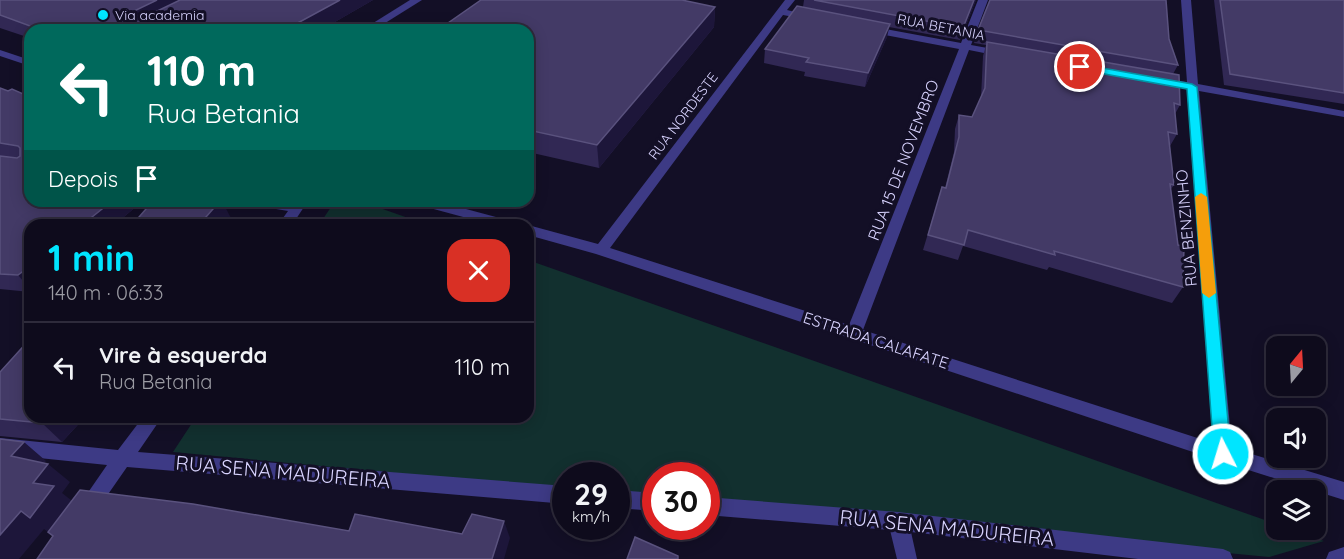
<!DOCTYPE html>
<html lang="pt">
<head>
<meta charset="utf-8">
<style>
	:root { --surface:#0e0b1c; --page:#171425; --text:#f1f3f6; --muted:#9b9ba3; --line:#2e2b3b; --accent:#00e5ff }
	body { margin:0; font-family:Quicksand,sans-serif; background:var(--page); color:var(--text); height:100vh; display:flex; flex-direction:column; font-size:22px; white-space:nowrap }
	* { box-sizing:border-box; margin:0 }
	p { font-size:20px; color:var(--muted) }
	.icon { flex:none; width:33px; height:33px; fill:none; stroke:currentColor; stroke-width:2; stroke-linecap:round; stroke-linejoin:round }
	.map { position:relative; flex:1; overflow:hidden }
	.drawer { position:absolute; left:24px; top:219px; width:510px; height:204px; display:flex; flex-direction:column; background:var(--surface); border-radius:18px; box-shadow:0 3px 15px #0003,0 0 0 2px var(--line) }
	.drawer>* { flex:none }
	.banner { position:absolute; left:24px; top:24px; width:510px; height:183px; border-radius:18px; box-shadow:0 3px 15px #0003,0 0 0 2px var(--line); background:#00695c; color:#fff; overflow:hidden }
	.needle { width:39px; rotate:18deg }
	.tools { position:absolute; left:1266px; top:336px; display:grid; gap:12px }
	.tools a { display:grid; place-items:center; width:60px; height:60px; border-radius:12px; background:var(--surface); box-shadow:0 3px 15px #0003,0 0 0 2px var(--line); font-size:30px }
	.speed { position:absolute; left:552px; top:462px; display:flex; gap:12px; font-size:30px; font-weight:700; text-align:center }
	.speed>* { display:grid; place-content:center; width:78px; height:78px; border-radius:50%; background:var(--surface); box-shadow:0 3px 15px #0003,0 0 0 2px var(--line); line-height:1 }
	.speed small { font-size:15px; font-weight:400 }
	.speed .limit { border:9px solid #d22; background:#fff; color:#111 }
	.pin { position:absolute; display:grid; place-items:center; width:51px; height:51px; color:#fff; margin:-26px; border:3px solid #fff; border-radius:50%; box-shadow:0 2px 6px #0007 }
	.me { position:absolute; width:66px; margin:-33px; rotate:355deg; stroke-linejoin:round; filter:drop-shadow(0 0 4px #0008) }
	.turn { display:flex; align-items:center; gap:21px; height:126px; padding:0 24px; font-size:27px }
	.turn .icon { width:78px; height:78px; stroke-width:2.5 }
	.turn b { display:block; font-size:42px; line-height:51px }
	.then { display:flex; align-items:center; height:57px; padding:0 24px; background:#0003; gap:12px; font-size:22px }
	.round { display:grid; place-items:center; flex:none; width:63px; height:63px; border-radius:18px; background:var(--page) }
	.headline { display:flex; align-items:center; justify-content:space-between; height:102px; padding:0 24px }
	h1 { font-size:36px; font-weight:700; line-height:45px; color:var(--accent) }
	ul { padding:0; list-style:none }
	li { display:flex; align-items:center; gap:18px; height:90px; padding:0 24px; border-top:2px solid var(--line) }
	li div { flex:1 }
	li b { display:block; font-size:22px }
	li em { font-style:normal }
	.map>svg:first-child { display:block }
</style>
</head>
<body>
<div class="map">
<svg width="1344" height="559" viewBox="0 0 1344 559">
	<rect width="100%" height="100%" fill="#130f26"/>
	<g fill="#12302f">
		<polygon points="335,201 360,201 428,225 319,225"/>
		<polygon points="528,260 1276,524 1276,530 1291,530 1324,541 1269,557 707,503 706,476 656,476 655,498 617,494 616,476 566,476 565,489 173,452 196,417 528,417"/>
	</g>
	<g fill="none" stroke-linecap="round" stroke-linejoin="round">
		<g fill="#3d3a85" fill-rule="evenodd">
			<polygon points="410,0 422,0 374,30 362,30"/>
			<polygon points="785,0 795,0 787,10 815,17 810,20 783,15 610,248 849,325 959,49 869,32 864,29 869,26 961,43 978,0 988,0 971,45 1004,51 1009,54 1004,57 969,50 863,330 1213,443 1188,89 1157,83 1156,81 1161,78 1187,82 1181,0 1191,0 1198,84 1344,111 1344,117 1199,91 1232,448 1344,482 1344,500 1223,462 596,254 528,235 528,225 598,244"/>
			<polygon points="0,50 30,60 30,66 0,56"/>
			<polygon points="245,201 293,203 294,201 308,201 292,225 278,225 288,211 252,205"/>
			<polygon points="413,201 436,201 515,222 517,225 493,225 415,204"/>
			<polygon points="143,417 162,417 138,452 566,486 566,504 127,467 95,513 88,516 81,513 78,507 107,465 0,454 0,438 118,450"/>
			<polygon points="616,490 656,493 656,511 616,508"/>
			<polygon points="706,497 898,512 1223,549 1230,552 1233,559 1138,559 911,532 917,559 897,559 890,530 706,515"/>
			<polygon points="1344,547 1344,559 1326,559 1329,552"/>
		</g>
	</g>
	<g fill="#312854">
		<polygon points="0,0 373,0 321,30 30,30 30,38 0,28"/>
		<polygon points="804,0 976,0 960,40 889,27 887,37 865,87 804,76 805,72 764,63 765,49 803,7"/>
		<polygon points="1214,0 1344,0 1344,104 1224,85"/>
		<polygon points="715,7 714,27 599,168 528,152 528,30"/>
		<polygon points="978,30 1169,39 1178,65 1173,74 1180,105 1175,114 1177,134 1170,146 1174,185 1171,189 1183,287 1172,303 1049,267 1047,270 963,246 958,260 923,250 942,187 945,188 954,152 955,129 959,115 972,117 981,98 983,56 986,45 974,43"/>
		<polygon points="0,88 8,91 12,89 30,201 143,201 114,225 30,225 30,292 0,289"/>
		<polygon points="0,372 85,417 62,442 0,436"/>
	</g>
	<g fill="#1d163a">
		<polygon points="157,0 198,0 141,28 131,15 132,12"/>
		<polygon points="340,0 373,0 321,30 294,30 294,25"/>
		<polygon points="974,0 976,0 960,40 963,28"/>
		<polygon points="715,7 714,27 599,168 597,145"/>
		<polygon points="890,24 887,37 865,87 868,73"/>
		<polygon points="67,27 69,30 47,30"/>
		<polygon points="112,201 143,201 114,225 82,225"/>
		<polygon points="220,201 222,201 232,220 228,225 199,225"/>
		<polygon points="30,266 30,289 18,275"/>
		<polygon points="47,417 85,417 62,442 42,423"/>
		<polygon points="24,442 46,461 33,475 11,456"/>
		<polygon points="48,464 70,482 62,493 76,504 53,536 44,529 19,559 0,559 0,535 33,483"/>
		<polygon points="504,521 510,538 504,559 492,559"/>
	</g>
	<g fill="#433a66" stroke="#5a527e" stroke-width="1.5">
		<polygon points="0,0 157,0 132,12 131,15 147,16 180,0 340,0 294,25 299,27 294,30 76,30 67,27 47,30 41,30 0,15"/>
		<polygon points="481,0 682,0 715,7 597,145 528,130 528,30 438,30"/>
		<polygon points="814,0 974,0 963,28"/>
		<polygon points="990,0 1166,0 1169,39 1178,65 978,30"/>
		<polygon points="1220,0 1344,0 1344,93 1230,74"/>
		<polygon points="797,6 890,24 868,73 806,62 809,58 765,49"/>
		<polygon points="987,42 1179,75 1180,105 1174,103 1177,134 1168,132 1174,185 1170,184 1178,245 1184,246 1183,287 1054,251 1055,255 968,230 964,245 928,235 942,187 946,188 959,137 959,115 972,117 985,88"/>
		<polygon points="0,88 8,91 12,89 30,97 30,201 112,201 82,225 30,225 30,266 18,275 0,274 0,156 17,158 20,156 20,148 18,146 0,143"/>
		<polygon points="153,201 220,201 199,225 132,225"/>
		<polygon points="30,339 30,417 47,417 42,423 0,419 0,372"/>
		<polygon points="0,439 24,442 11,456 48,464 33,483 54,486 30,518 21,511 0,535"/>
		<polygon points="80,490 193,504 349,531 355,514 462,534 472,514 504,521 492,559 37,559 53,536 48,532"/>
		<polygon points="635,537 678,556 678,559 627,559"/>
	</g>
	<polygon fill="#00e5ff" stroke="#0095a6" stroke-width="1.5" points="1080,64 1192,84 1197,87 1231,454 1229,459 1223,461 1217,459 1214,454 1187,89 1077,69 1075,67"/>
	<polygon fill="#f59e0b" points="1201,193 1207,197 1216,293 1209,298 1202,293 1195,197"/>
	<circle fill="#00e5ff" stroke="#130f26" stroke-width="2" cx="103" cy="15" r="6"/>
	<g text-anchor="middle" stroke-width="6" stroke-linejoin="round" paint-order="stroke">
		<g font-size="14" fill="#d9d4ff" stroke="#130f26" text-anchor="start">
			<text x="115" y="20">Via academia</text>
		</g>
		<g font-size="14" fill="#d9d4ff" stroke="#130f26">
			<text transform="translate(941 27) rotate(11)" y="5">RUA BETANIA</text>
			<text transform="translate(683 116) rotate(-53)" y="5">RUA NORDESTE</text>
		</g>
		<g font-size="16" fill="#d9d4ff" stroke="#130f26">
			<text transform="translate(903 160) rotate(-69)" y="6">RUA 15 DE NOVEMBRO</text>
			<text transform="translate(1186 228) rotate(-95)" y="6">RUA BENZINHO</text>
			<text transform="translate(876 340) rotate(18)" y="6">ESTRADA CALAFATE</text>
		</g>
		<g font-size="20" fill="#d9d4ff" stroke="#130f26">
			<text transform="translate(283 472) rotate(5)" y="7">RUA SENA MADUREIRA</text>
			<text transform="translate(947 528) rotate(6)" y="7">RUA SENA MADUREIRA</text>
		</g>
	</g>
</svg>
<div class="tools">
<a><svg class="needle" viewBox="-14 -14 28 28"><path d="M0-13l5 13h-10z" fill="#e53935"/><path d="M0 13l5-13h-10z" fill="#9b9ba3"/></svg></a>
<a><svg class="icon" aria-label="sound" viewBox="0 0 24 24"><path d="M4 9h4l5-4v14l-5-4H4zM17 9q2 3 0 6"/></svg></a>
<a><svg class="icon" aria-label="layers" viewBox="0 0 24 24"><path d="M12 4l9 5-9 5-9-5zM3 14l9 5 9-5"/></svg></a>
</div>
<div class="speed"><div>29<small>km/h</small></div><div class="limit">30</div></div>
<div class="pin" style="left:1080px;top:67px;background:#d93025"><svg class="icon" aria-label="arrive" viewBox="0 0 24 24"><path d="M6 21V4h12l-3 4 3 4H6"/></svg></div>
<svg class="me" style="left:1223px;top:454px" viewBox="-20 -20 40 40"><circle r="17" fill="#00e5ff" stroke="#fff" stroke-width="3"/><path d="M0-11L8 9 0 5-8 9z" fill="#fff"/></svg>
<div class="banner">
<div class="turn"><svg class="icon" aria-label="left" viewBox="0 0 24 24"><path d="M17 20v-9H6M10 6l-5 5 5 5"/></svg><div><b>110 m</b>Rua Betania</div></div>
<div class="then">Depois<svg class="icon" aria-label="arrive" viewBox="0 0 24 24"><path d="M6 21V4h12l-3 4 3 4H6"/></svg></div>
</div>
<section class="drawer">
<div class="headline"><div><h1>1 min</h1><p>140 m · 06:33</p></div><a class="round" style="background:#d93025;color:#fff"><svg class="icon" aria-label="close" viewBox="0 0 24 24"><path d="M6 6l12 12M18 6L6 18"/></svg></a></div>
<ul>
<li><svg class="icon" aria-label="left" viewBox="0 0 24 24"><path d="M17 20v-9H6M10 6l-5 5 5 5"/></svg><div><b>Vire à esquerda</b><p>Rua Betania</p></div><em>110 m</em></li>
</ul>
</section>
</div>
</body>
</html>
